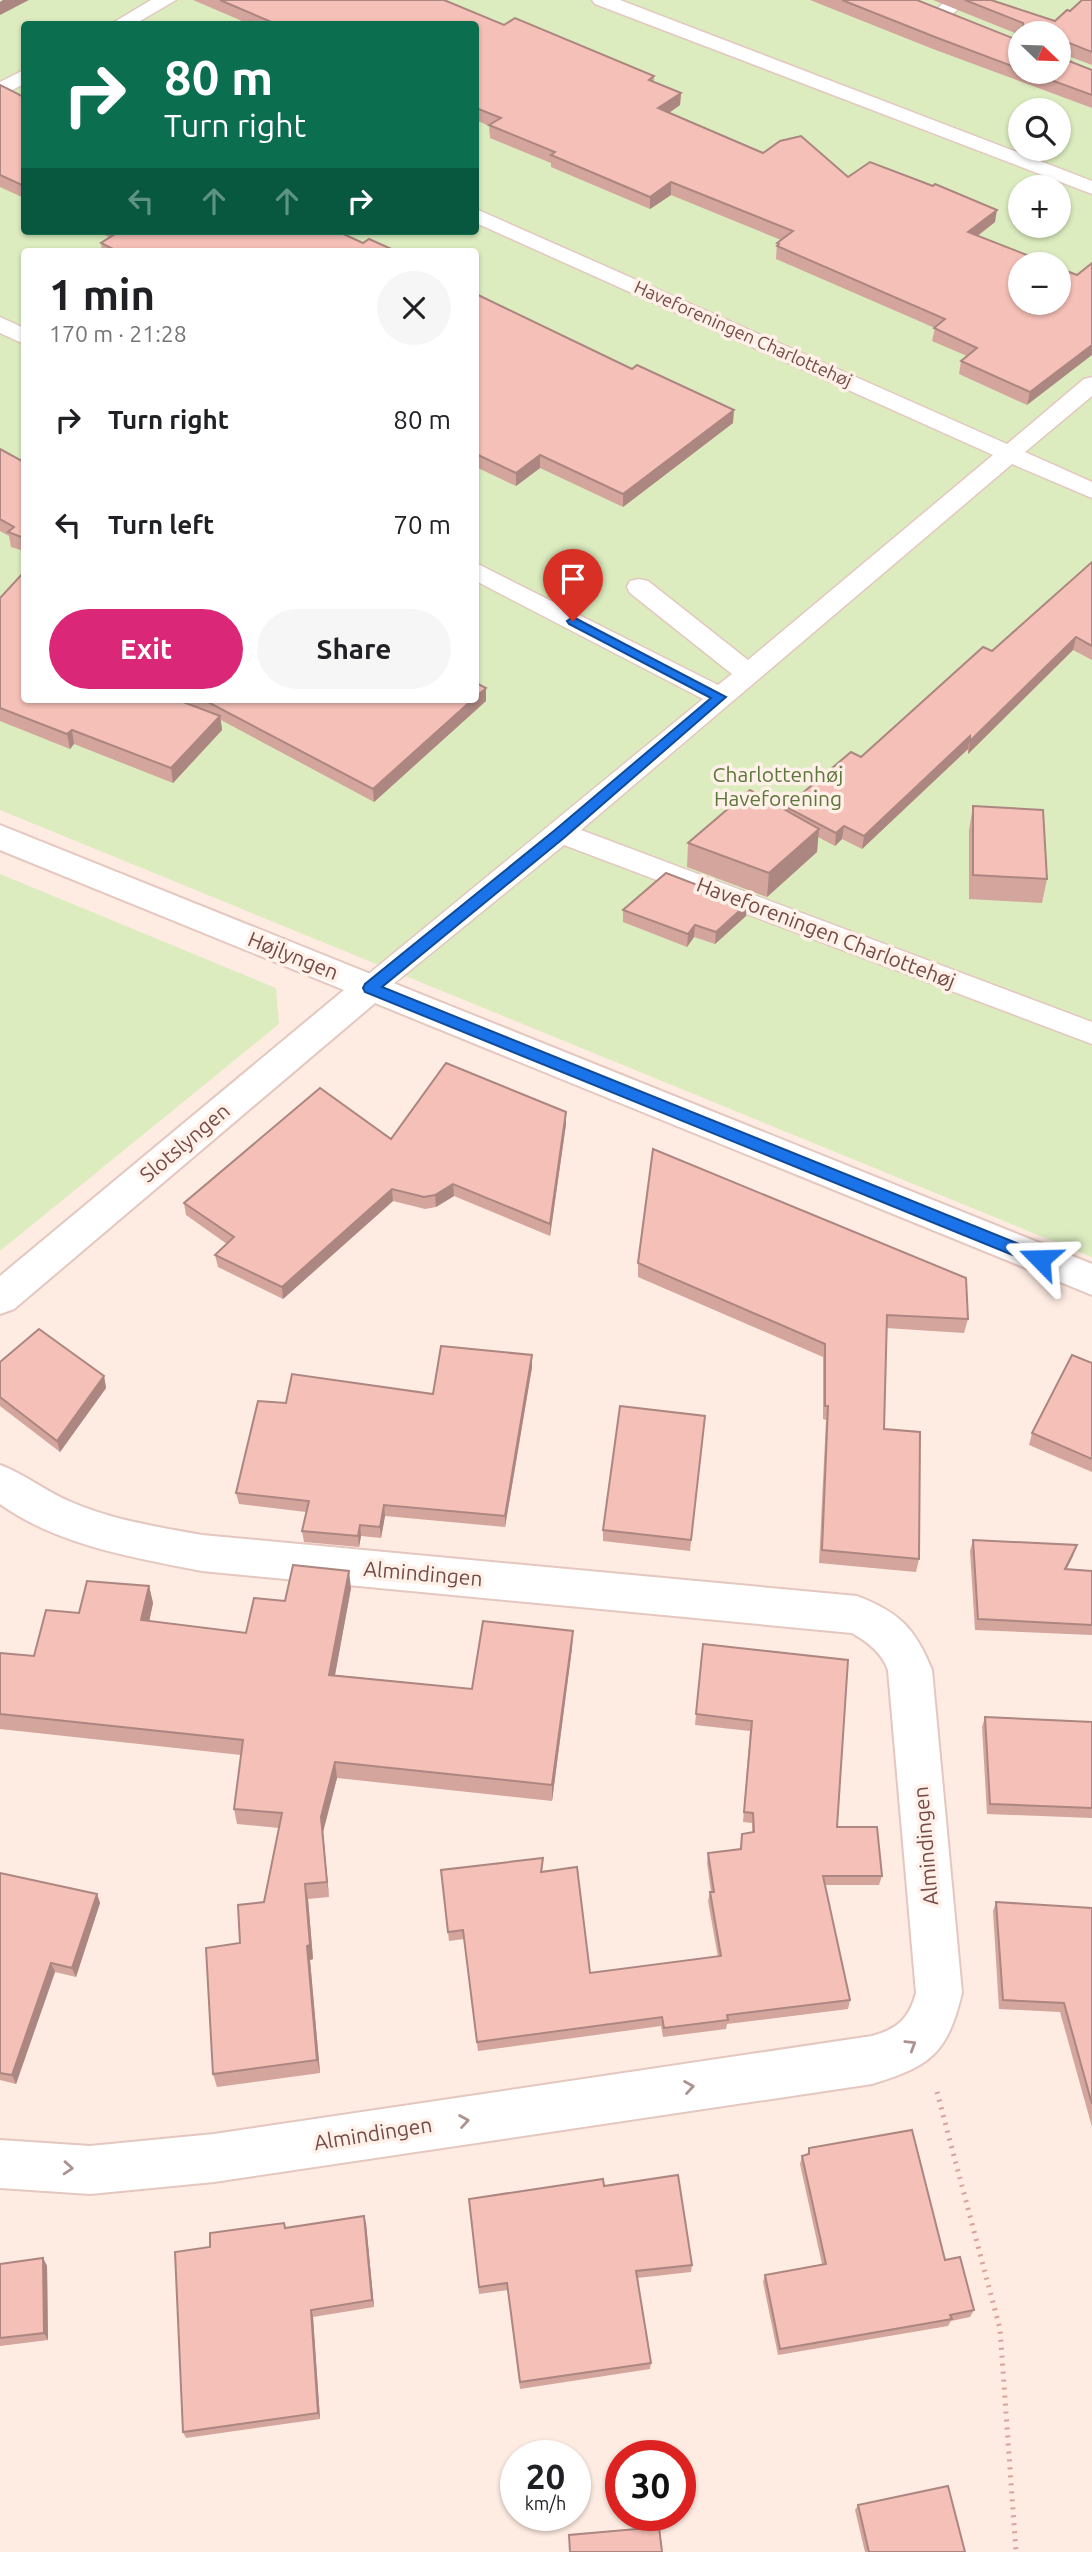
<!DOCTYPE html>
<html lang="en">
<head>
<meta charset="utf-8">
<style>
	:root { --surface:#fff; --page:#f6f6f6; --text:#202124; --muted:#757577; --accent:#db2777 }
	body { margin:0; font-family:Ubuntu,sans-serif; background:var(--page); color:var(--text); height:100vh; display:flex; flex-direction:column; font-size:26px; white-space:nowrap }
	* { box-sizing:border-box; margin:0 }
	p { font-size:23px; color:var(--muted) }
	.icon { flex:none; width:38px; height:38px; fill:none; stroke:currentColor; stroke-width:2; stroke-linecap:round; stroke-linejoin:round }
	.map { position:relative; flex:1; overflow:hidden }
	.drawer { position:absolute; left:21px; top:248px; width:458px; height:455px; display:flex; flex-direction:column; background:var(--surface); border-radius:7px; box-shadow:0 2px 5px #0004 }
	.drawer>* { flex:none }
	.hud { position:absolute; left:21px; top:21px; width:458px; height:214px; border-radius:7px; box-shadow:0 2px 5px #0004; background:#0b6e4f; color:#fff; overflow:hidden }
	.needle { width:46px; rotate:113deg }
	.tools { position:absolute; left:1008px; top:21px; display:grid; gap:14px }
	.tools a { display:grid; place-items:center; width:63px; height:63px; border-radius:50%; background:var(--surface); box-shadow:0 2px 5px #0004; font-size:35px }
	.speed { position:absolute; left:500px; top:2440px; display:flex; gap:14px; font-size:35px; font-weight:700; text-align:center }
	.speed>* { display:grid; place-content:center; width:91px; height:91px; border-radius:50%; background:var(--surface); box-shadow:0 2px 5px #0004; line-height:1 }
	.speed small { font-size:18px; font-weight:400 }
	.speed .limit { border:10px solid #d22; background:#fff; color:#111 }
	.pin { position:absolute; display:grid; place-items:center; width:60px; height:60px; color:#fff; margin:-72px -30px; border-radius:50% 50% 50% 0; rotate:-45deg; box-shadow:0 0 7px #0007 }
	.pin .icon { rotate:45deg }
	.me { position:absolute; width:77px; margin:-38px; rotate:292deg; stroke-linejoin:round; filter:drop-shadow(0 0 5px #0008) }
	.turn { display:flex; align-items:center; gap:24px; height:147px; padding:0 28px; font-size:32px }
	.turn .icon { width:91px; height:91px; stroke-width:2.5 }
	.turn b { display:block; font-size:49px; line-height:60px }
	.lanes { display:flex; align-items:center; height:66px; padding:0 28px; background:#0003; justify-content:center; gap:35px; direction:ltr }
	.lanes .off { opacity:.35 }
	.round { display:grid; place-items:center; flex:none; width:74px; height:74px; border-radius:37px; background:var(--page) }
	.summary { display:flex; align-items:center; justify-content:space-between; height:119px; padding:0 28px }
	h1 { font-size:42px; font-weight:700; line-height:52px }
	.button { display:flex; gap:14px; margin-top:auto; padding:14px 28px }
	.button a { flex:1; height:80px; border-radius:42px; background:var(--accent); color:#fff; font-size:28px; font-weight:700; line-height:80px; text-align:center }
	.button a+a { background:var(--page); color:var(--text) }
	ul { padding:0; list-style:none }
	li { display:flex; align-items:center; gap:21px; height:105px; padding:0 28px }
	li div { flex:1 }
	li b { display:block; font-size:26px }
	li em { font-style:normal }
	.map>svg:first-child { display:block }
</style>
</head>
<body>
<div class="map">
<svg width="1092" height="2552" viewBox="0 0 1092 2552">
	<rect width="100%" height="100%" fill="#feebe1"/>
	<g fill="#dcecbf" fill-rule="evenodd">
		<path d="M0,0H890L1020,72H1059L1092,84V1257L0,810ZM24,24H476V231H24ZM1020,110H1059V149H1020ZM1020,187H1059V226H1020ZM24,252H476V700H24ZM1020,264H1059V303H1020Z"/>
		<polygon points="921,0 1092,0 1092,70 1059,56 1059,33 1020,33 1020,40"/>
		<polygon points="0,874 276,988 279,1024 0,1251"/>
	</g>
	<g fill="none" stroke-linecap="round" stroke-linejoin="round">
		<defs>
			<g id="lane">
				<polygon points="151,0 176,0 135,24 111,24"/>
				<polygon points="592,0 620,0 1092,181 1092,194 595,4"/>
				<polygon points="947,0 969,0 949,17 935,17 932,13"/>
				<polygon points="24,70 24,84 0,96 0,82"/>
				<polygon points="476,209 1007,444 1084,379 1092,377 1092,396 1025,452 1092,482 1092,498 1012,464 581,830 1092,1022 1092,1044 564,845 380,995 370,998 360,995 356,988 360,981 703,699 476,581 476,563 718,685 732,674 630,593 627,587 630,581 639,579 648,581 748,660 993,455 476,223"/>
				<polygon points="0,317 24,328 24,344 0,333"/>
			</g>
			<g id="street">
				<polygon points="0,825 1092,1264 1092,1295 375,1003 14,1309 0,1314 0,1276 344,990 0,850"/>
				<path d="M0,1465C25,1474 46,1492 71,1502C112,1520 158,1527 202,1535L857,1596C899,1612 915,1628 932,1670L962,1993C947,2054 931,2066 872,2084L214,2182L90,2194L0,2188V2140L90,2146L214,2134L872,2036C897,2029 909,2019 916,1993L888,1670C882,1653 868,1642 852,1633L202,1571C135,1558 57,1545 0,1504Z"/>
			</g>
		</defs>
		<use href="#lane" stroke="#e4c7bf" stroke-width="3"/>
		<use href="#street" stroke="#e4c7bf" stroke-width="4"/>
		<polyline stroke="#d9a39a" stroke-width="5" stroke-dasharray="2 6" stroke-linecap="butt" points="937,2092 1000,2329 1016,2552"/>
		<use href="#lane" fill="#fff" fill-rule="evenodd"/>
		<use href="#street" fill="#fff" fill-rule="evenodd"/>
	</g>
	<g fill="#d3a59d">
		<polygon points="193,0 444,0 504,25 654,76 654,82 681,93 680,105 669,113 763,153 848,177 995,222 978,236 1059,303 1027,405 959,374 961,361 967,356 932,341 935,328 776,259 777,243 781,240 671,195 650,209 551,167 551,163 490,138 489,126 476,120 476,24 249,24"/>
		<polygon points="810,0 917,0 1020,41 1020,72 1059,72 1059,33 1020,33 1020,35 933,0 991,0 1055,21 1070,11 1092,0 1092,65 1060,53 1059,53 1059,57 1092,70 1092,108 933,49"/>
		<polygon points="0,85 24,97 24,198 0,187"/>
		<polygon points="96,231 337,231 363,243 398,252 102,252 101,243 109,237"/>
		<polygon points="476,294 733,423 623,507 540,468 516,486 476,467"/>
		<polygon points="0,449 24,462 24,551 11,547 9,536 0,531"/>
		<polygon points="1092,562 1092,660 1073,650 968,754 968,749 862,849 842,839 835,846 818,837 817,852 767,897 687,867 688,843 786,810 786,807 861,757 992,651"/>
		<polygon points="0,598 24,700 191,705 190,700 476,700 486,688 486,701 374,802 221,720 222,730 173,783 74,744 70,749 0,721"/>
		<polygon points="973,806 1047,879 1042,903 969,899 969,830"/>
		<polygon points="747,904 746,916 715,944 694,937 687,947 623,922 623,910"/>
		<polygon points="566,1124 550,1236 454,1196 436,1207 425,1209 393,1201 283,1299 218,1267 215,1255 227,1244 186,1215 184,1203 391,1139"/>
		<polygon points="638,1263 968,1319 964,1333 886,1328 884,1429 919,1559 916,1572 819,1563 826,1420 823,1419 823,1357 638,1277"/>
		<polygon points="0,1362 104,1376 106,1388 60,1452 0,1406"/>
		<polygon points="1092,1363 1092,1472 1029,1445 1032,1433"/>
		<polygon points="532,1367 505,1527 385,1516 381,1538 361,1536 359,1547 304,1542 302,1531 306,1512 239,1504 236,1493 286,1403 433,1394"/>
		<polygon points="705,1416 690,1551 603,1541 603,1530"/>
		<polygon points="973,1540 1073,1556 1066,1569 1092,1571 1092,1635 975,1630 970,1551"/>
		<polygon points="149,1586 153,1603 149,1621 246,1633 285,1601 351,1588 335,1675 472,1689 573,1631 572,1648 552,1801 337,1778 323,1832 329,1897 308,1899 313,1959 310,1960 320,2073 217,2087 213,2074 240,1943 264,1902 279,1828 237,1824 234,1809 241,1755 0,1729 0,1653 34,1656 79,1613"/>
		<polygon points="703,1644 837,1827 882,1876 879,1885 825,1885 850,2000 848,2009 727,2024 726,2029 663,2037 661,2026 478,2051 464,1939 449,1941 441,1870 543,1858 542,1872 590,1973 718,1957 708,1901 710,1892 711,1892 707,1863 708,1853 740,1849 742,1834 752,1832 752,1823 743,1822 750,1731 695,1725"/>
		<polygon points="985,1717 1092,1722 1092,1818 987,1814 982,1727"/>
		<polygon points="0,1873 97,1894 100,1903 76,1977 55,1972 16,2084 0,2080"/>
		<polygon points="996,1902 1092,1908 1092,2127 1060,2012 999,2009 993,1911"/>
		<polygon points="809,2148 945,2260 974,2310 970,2317 951,2321 948,2326 778,2355 763,2282 765,2275 822,2264 800,2164 802,2156 807,2155"/>
		<polygon points="604,2186 692,2265 691,2272 637,2278 651,2363 650,2369 520,2389 508,2290 479,2294 469,2199"/>
		<polygon points="366,2223 374,2307 313,2317 320,2419 186,2438 183,2432 210,2247 286,2228"/>
		<polygon points="43,2258 47,2266 48,2340 0,2346 0,2264"/>
		<polygon points="858,2505 965,2552 865,2552 855,2510"/>
	</g>
	<g fill="#ac8680">
		<polygon points="3,0 29,0 0,15 0,2"/>
		<polygon points="1062,40 1060,53 1059,53 1059,42"/>
		<polygon points="681,93 680,105 657,121 658,108"/>
		<polygon points="671,182 671,195 650,209 650,197"/>
		<polygon points="997,210 995,222 966,244 968,232"/>
		<polygon points="1092,345 1092,355 1027,405 1030,392"/>
		<polygon points="734,410 733,423 623,507 623,494"/>
		<polygon points="540,455 540,468 516,486 516,473"/>
		<polygon points="1076,637 1073,650 968,754 970,741"/>
		<polygon points="486,688 486,701 374,802 373,789 472,700 476,700 476,697"/>
		<polygon points="220,716 222,730 173,783 171,768"/>
		<polygon points="72,730 74,744 70,749 67,734"/>
		<polygon points="970,736 968,749 862,849 864,836"/>
		<polygon points="844,826 842,839 835,846 836,833"/>
		<polygon points="819,829 817,852 767,897 769,873"/>
		<polygon points="747,904 746,916 715,944 716,932"/>
		<polygon points="695,925 694,937 687,947 688,934"/>
		<polygon points="566,1112 566,1124 550,1236 550,1224"/>
		<polygon points="453,1184 454,1196 436,1207 435,1195"/>
		<polygon points="392,1189 393,1201 283,1299 282,1287"/>
		<polygon points="532,1355 532,1367 505,1527 505,1516"/>
		<polygon points="104,1376 106,1388 60,1452 57,1441"/>
		<polygon points="384,1505 385,1516 381,1538 380,1527"/>
		<polygon points="360,1525 361,1536 359,1547 358,1536"/>
		<polygon points="1077,1545 1073,1556 1061,1580 1065,1569"/>
		<polygon points="349,1571 351,1588 332,1691 329,1675"/>
		<polygon points="149,1586 153,1603 146,1637 141,1620"/>
		<polygon points="573,1631 572,1648 552,1801 552,1785"/>
		<polygon points="335,1762 337,1778 323,1832 329,1897 327,1882 321,1817"/>
		<polygon points="305,1884 308,1899 313,1959 310,1960 320,2073 317,2060 307,1946"/>
		<polygon points="97,1894 100,1903 76,1977 72,1968"/>
		<polygon points="51,1963 55,1972 16,2084 12,2075"/>
		<polygon points="364,2216 366,2223 374,2307 372,2300"/>
		<polygon points="43,2258 47,2266 48,2340 44,2333"/>
		<polygon points="311,2310 313,2317 320,2419 318,2413"/>
	</g>
	<g fill="#f5c0b7" stroke="#ac8680" stroke-width="2">
		<polygon points="220,0 444,0 504,25 515,18 654,76 649,80 681,93 658,108 763,153 780,141 801,136 848,177 870,162 933,186 935,184 997,210 968,232 1050,264 1020,264 1020,303 1059,303 1059,268 1077,275 1092,263 1092,345 1030,392 961,361 977,348 934,328 945,319 777,246 779,244 777,243 793,231 671,182 650,197 551,155 555,152 489,125 501,118 476,108 476,24 276,24"/>
		<polygon points="842,0 917,0 1020,41 1020,69 935,37"/>
		<polygon points="965,0 991,0 1055,21 1067,10 1070,11 1082,0 1092,0 1092,52 1062,40 1059,42 1059,33 1024,33 1023,23"/>
		<polygon points="1059,53 1059,57 1092,70 1092,95 1029,72 1059,72"/>
		<polygon points="0,85 24,97 24,186 0,175"/>
		<polygon points="120,231 337,231 363,243 369,239 398,252 119,252 101,243"/>
		<polygon points="476,294 632,369 637,365 734,410 623,494 540,455 516,473 476,454"/>
		<polygon points="0,449 24,462 24,538 8,532 14,527 0,519"/>
		<polygon points="1092,562 1092,646 1076,637 970,741 970,736 864,836 844,826 836,833 786,807 851,752 861,757 983,647 992,651"/>
		<polygon points="24,572 24,700 178,700 220,716 171,768 72,730 67,734 0,708 0,598"/>
		<polygon points="476,683 486,688 476,697"/>
		<polygon points="204,700 472,700 373,789"/>
		<polygon points="750,790 819,829 769,873 688,843"/>
		<polygon points="973,806 1043,810 1047,879 973,875"/>
		<polygon points="666,873 747,904 716,932 695,925 688,934 623,910"/>
		<polygon points="446,1063 566,1112 550,1224 453,1184 435,1195 424,1197 392,1189 282,1287 215,1255 234,1237 184,1203 320,1088 391,1139"/>
		<polygon points="653,1149 966,1278 968,1319 887,1315 884,1429 920,1432 919,1559 822,1550 828,1406 825,1406 825,1344 638,1263"/>
		<polygon points="39,1329 104,1376 57,1441 0,1397 0,1362"/>
		<polygon points="441,1346 532,1355 505,1516 384,1505 380,1527 360,1525 358,1536 302,1531 309,1501 236,1493 258,1401 286,1403 292,1374 433,1394"/>
		<polygon points="1072,1355 1092,1363 1092,1459 1032,1433"/>
		<polygon points="620,1406 705,1416 691,1540 603,1530"/>
		<polygon points="973,1540 1077,1545 1065,1569 1092,1571 1092,1625 978,1619"/>
		<polygon points="293,1565 349,1571 329,1675 472,1689 483,1621 573,1631 552,1785 335,1762 321,1817 327,1882 305,1884 310,1945 307,1946 317,2060 213,2074 206,1948 240,1943 238,1905 264,1902 282,1813 234,1809 243,1740 0,1714 0,1653 34,1656 46,1610 79,1613 87,1581 149,1586 141,1620 246,1633 254,1598 285,1601"/>
		<polygon points="703,1644 848,1660 837,1827 877,1827 882,1876 823,1876 850,2000 727,2015 728,2020 664,2028 662,2017 477,2042 463,1930 448,1932 441,1870 543,1858 541,1872 577,1867 590,1973 721,1956 710,1892 714,1892 708,1853 741,1849 742,1834 754,1832 753,1813 744,1812 752,1721 696,1714"/>
		<polygon points="985,1717 1092,1722 1092,1808 990,1804"/>
		<polygon points="0,1873 97,1894 72,1968 51,1963 12,2075 0,2073"/>
		<polygon points="996,1902 1092,1908 1092,2104 1064,2003 1003,2000"/>
		<polygon points="912,2130 945,2260 960,2257 974,2310 950,2315 952,2319 780,2349 765,2275 826,2264 802,2156 809,2154 809,2148"/>
		<polygon points="678,2175 692,2265 636,2271 651,2363 520,2382 507,2283 479,2287 469,2199 603,2179 604,2186"/>
		<polygon points="364,2216 372,2300 311,2310 318,2413 183,2432 175,2252 210,2247 210,2233 284,2223 285,2228"/>
		<polygon points="43,2258 44,2333 0,2338 0,2264"/>
		<polygon points="948,2486 965,2552 869,2552 858,2505"/>
		<polygon points="659,2527 662,2552 570,2552 569,2535"/>
	</g>
	<defs><path id="oneway-chevron" d="M-2-3.5L2.5 0L-2 3.5" fill="none" stroke-width="1.6" stroke-linecap="round" stroke-linejoin="round" transform="scale(1.75)"/></defs>
	<g stroke="#ad9390">
		<use href="#oneway-chevron" transform="translate(911 2045) rotate(-32)"/>
		<use href="#oneway-chevron" transform="translate(689 2087) rotate(-9)"/>
		<use href="#oneway-chevron" transform="translate(464 2121) rotate(-9)"/>
		<use href="#oneway-chevron" transform="translate(68 2168) rotate(4)"/>
	</g>
	<polygon fill="#1a73e8" stroke="#114b97" stroke-width="2" points="573,617 726,697 565,837 382,987 1046,1255 1048,1259 1046,1264 1035,1264 365,992 363,988 365,984 555,830 711,698 569,624 567,621"/>
	<g text-anchor="middle" stroke-width="7" stroke-linejoin="round" paint-order="stroke">
		<g font-size="18" fill="#764b46" stroke="#fff0e8">
			<text transform="translate(743 334) rotate(24)" y="6">Haveforeningen Charlottehøj</text>
		</g>
		<g font-size="21" fill="#5c773b" stroke="#fff0e8">
			<text x="778" y="782">Charlottenhøj<tspan x="778" dy="24">Haveforening</tspan></text>
		</g>
		<g font-size="21" fill="#764b46" stroke="#fff0e8">
			<text transform="translate(826 933) rotate(21)" y="7">Haveforeningen Charlottehøj</text>
			<text transform="translate(293 956) rotate(22)" y="7">Højlyngen</text>
			<text transform="translate(185 1143) rotate(-40)" y="7">Slotslyngen</text>
			<text transform="translate(423 1574) rotate(5)" y="7">Almindingen</text>
			<text transform="translate(926 1846) rotate(-95)" y="7">Almindingen</text>
			<text transform="translate(373 2134) rotate(-9)" y="7">Almindingen</text>
		</g>
	</g>
</svg>
<div class="tools">
<a><svg class="needle" viewBox="-14 -14 28 28"><path d="M0-13l5 13h-10z" fill="#e53935"/><path d="M0 13l5-13h-10z" fill="#757577"/></svg></a>
<a><svg class="icon" aria-label="search" viewBox="0 0 24 24"><circle cx="10" cy="10" r="6"/><path d="M15 15l6 6"/></svg></a>
<a>+</a>
<a>−</a>
</div>
<div class="speed"><div>20<small>km/h</small></div><div class="limit">30</div></div>
<div class="pin" style="left:573px;top:621px;background:#d93025"><svg class="icon" aria-label="arrive" viewBox="0 0 24 24"><path d="M6 21V4h12l-3 4 3 4H6"/></svg></div>
<svg class="me" style="left:1040px;top:1259px" viewBox="-20 -20 40 40"><path d="M0-17L14 15 0 8-14 15z" fill="#1a73e8" stroke="#fff" stroke-width="4"/></svg>
<div class="hud">
<div class="turn"><svg class="icon" aria-label="right" viewBox="0 0 24 24"><path d="M7 20v-9h11M14 6l5 5-5 5"/></svg><div><b>80 m</b>Turn right</div></div>
<div class="lanes"><svg class="icon off" aria-label="left" viewBox="0 0 24 24"><path d="M17 20v-9H6M10 6l-5 5 5 5"/></svg><svg class="icon off" aria-label="ahead" viewBox="0 0 24 24"><path d="M12 20V5M6 11l6-6 6 6"/></svg><svg class="icon off" aria-label="ahead" viewBox="0 0 24 24"><path d="M12 20V5M6 11l6-6 6 6"/></svg><svg class="icon" aria-label="right" viewBox="0 0 24 24"><path d="M7 20v-9h11M14 6l5 5-5 5"/></svg></div>
</div>
<section class="drawer">
<div class="summary"><div><h1>1 min</h1><p>170 m · 21:28</p></div><a class="round"><svg class="icon" aria-label="close" viewBox="0 0 24 24"><path d="M6 6l12 12M18 6L6 18"/></svg></a></div>
<ul>
<li><svg class="icon" aria-label="right" viewBox="0 0 24 24"><path d="M7 20v-9h11M14 6l5 5-5 5"/></svg><div><b>Turn right</b></div><em>80 m</em></li>
<li><svg class="icon" aria-label="left" viewBox="0 0 24 24"><path d="M17 20v-9H6M10 6l-5 5 5 5"/></svg><div><b>Turn left</b></div><em>70 m</em></li>
</ul>
<div class="button"><a>Exit</a><a>Share</a></div>
</section>
</div>
</body>
</html>
